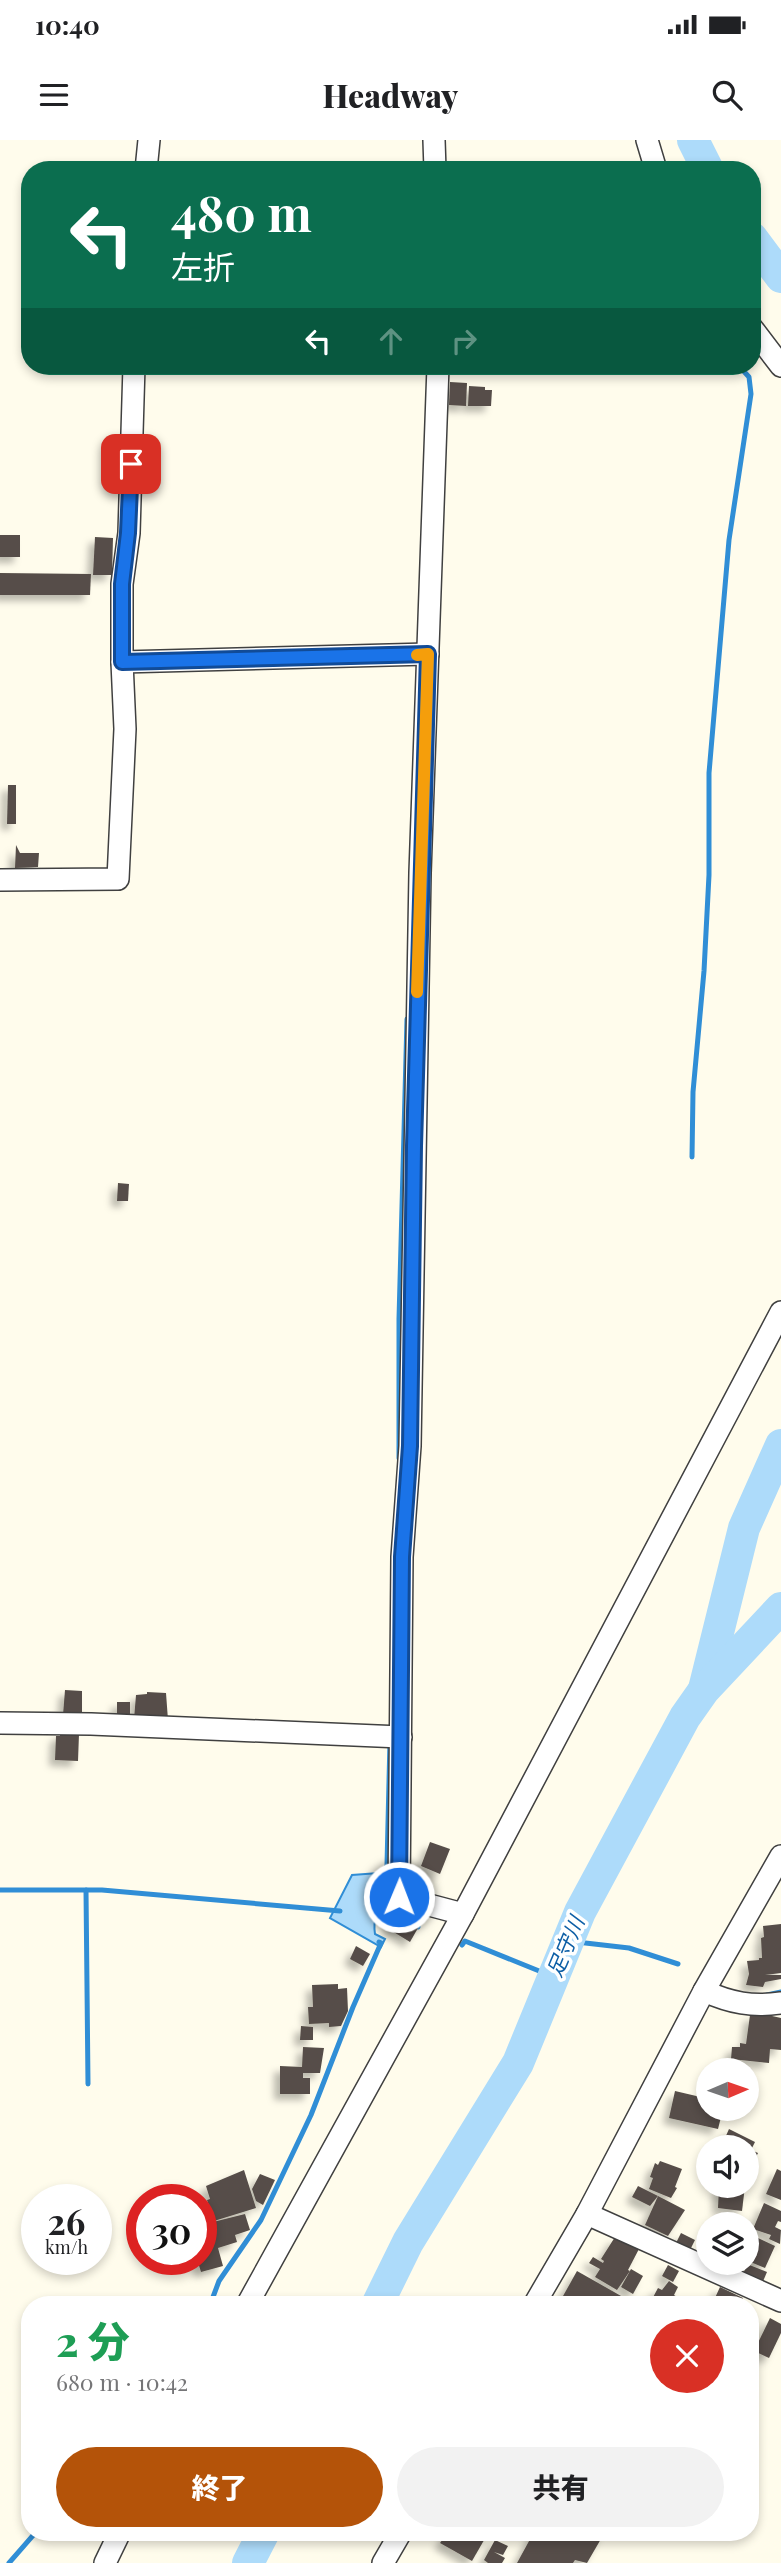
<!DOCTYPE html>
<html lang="ja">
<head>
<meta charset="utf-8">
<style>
	:root { --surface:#fff; --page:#f2f2f2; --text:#202124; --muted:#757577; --accent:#b45309 }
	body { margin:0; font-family:"Playfair Display","Noto Sans JP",serif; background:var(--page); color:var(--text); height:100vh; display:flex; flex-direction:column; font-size:26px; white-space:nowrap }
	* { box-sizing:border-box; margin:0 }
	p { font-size:23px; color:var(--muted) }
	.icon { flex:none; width:38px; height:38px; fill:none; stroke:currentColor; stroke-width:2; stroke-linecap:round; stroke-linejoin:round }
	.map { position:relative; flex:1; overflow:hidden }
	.sheet { position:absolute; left:21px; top:2156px; width:738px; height:245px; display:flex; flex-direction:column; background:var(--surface); border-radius:28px; box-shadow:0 4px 10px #0003 }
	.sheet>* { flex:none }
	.hud { position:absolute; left:21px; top:21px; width:740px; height:214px; border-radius:28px; box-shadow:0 4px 10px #0003; background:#0b6e4f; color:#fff; overflow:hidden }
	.needle { width:46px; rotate:88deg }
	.tools { position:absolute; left:696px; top:1918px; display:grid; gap:14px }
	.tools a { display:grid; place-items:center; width:63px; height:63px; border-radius:50%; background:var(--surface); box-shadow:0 4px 10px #0003; font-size:35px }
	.speed { position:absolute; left:21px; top:2044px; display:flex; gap:14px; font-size:35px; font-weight:700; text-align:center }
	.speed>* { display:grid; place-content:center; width:91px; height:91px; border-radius:50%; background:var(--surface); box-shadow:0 4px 10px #0003; line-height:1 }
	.speed small { font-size:18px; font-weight:400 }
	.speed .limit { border:10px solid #d22; background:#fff; color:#111 }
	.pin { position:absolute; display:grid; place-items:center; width:60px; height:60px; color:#fff; margin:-30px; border-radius:14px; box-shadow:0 4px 10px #0006 }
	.me { position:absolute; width:77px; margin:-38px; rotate:1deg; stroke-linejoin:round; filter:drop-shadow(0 0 5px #0008) }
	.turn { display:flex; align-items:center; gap:24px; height:147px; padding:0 35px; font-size:32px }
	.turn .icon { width:91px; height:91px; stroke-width:2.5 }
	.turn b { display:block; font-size:49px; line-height:60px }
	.lanes { display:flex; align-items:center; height:66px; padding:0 35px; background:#0003; justify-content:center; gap:35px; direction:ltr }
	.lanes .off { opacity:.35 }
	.round { display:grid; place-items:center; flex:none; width:74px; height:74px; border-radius:37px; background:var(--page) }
	.overview { display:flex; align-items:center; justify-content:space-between; height:119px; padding:0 35px }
	h1 { font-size:42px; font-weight:800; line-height:52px; color:#1e9e55 }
	.primary-button { display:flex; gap:14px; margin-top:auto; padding:14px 35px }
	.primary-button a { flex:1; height:80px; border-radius:42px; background:var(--accent); color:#fff; font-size:28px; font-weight:800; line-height:80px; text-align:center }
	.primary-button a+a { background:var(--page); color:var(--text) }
	.status { display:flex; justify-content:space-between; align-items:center; height:49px; padding:0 35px; background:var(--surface); direction:ltr }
	.status svg { height:19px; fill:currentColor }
	header { display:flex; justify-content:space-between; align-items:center; height:91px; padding:0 35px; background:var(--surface); font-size:32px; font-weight:800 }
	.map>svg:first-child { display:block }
</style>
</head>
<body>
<div class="status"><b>10:40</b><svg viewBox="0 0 49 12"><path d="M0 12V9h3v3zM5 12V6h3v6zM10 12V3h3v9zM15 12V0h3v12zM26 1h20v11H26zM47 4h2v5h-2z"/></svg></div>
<header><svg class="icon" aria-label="menu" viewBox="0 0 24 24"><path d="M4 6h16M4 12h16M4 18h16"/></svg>Headway<svg class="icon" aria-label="search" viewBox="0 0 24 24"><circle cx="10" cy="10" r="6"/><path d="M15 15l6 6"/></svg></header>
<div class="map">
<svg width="781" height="2423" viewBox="0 0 781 2423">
	<defs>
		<filter id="shadow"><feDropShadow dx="-6" dy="6" stdDeviation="3.5" flood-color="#0004"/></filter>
	</defs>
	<rect width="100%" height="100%" fill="#fffcec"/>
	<path fill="#addbfa" stroke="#308ed6" stroke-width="2" d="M392,1732C388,1756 371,1770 375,1794L385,1799L381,1807L330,1778L352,1735Z"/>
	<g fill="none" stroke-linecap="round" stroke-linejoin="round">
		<g stroke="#308ed6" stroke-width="5">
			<polyline points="692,1017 693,952 704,831 709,735 709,633 729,400 751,254 749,237 739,226"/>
			<polyline points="399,1318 399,1179 407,879"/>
			<polyline points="383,1737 387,1725 390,1600"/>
			<polyline points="0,1750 102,1750 340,1771"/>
			<polyline points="86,1750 88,1944"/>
			<polyline points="396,1775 418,1787"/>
			<polyline points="568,1801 629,1808 678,1824"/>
			<polyline points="462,1805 465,1801 554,1837"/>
			<polyline points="767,1855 781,1852"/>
			<polyline points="210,2165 219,2141 261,2080 311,1975 353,1867 381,1803 379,1802"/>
			<polyline points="9,2423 36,2392"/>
		</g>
		<g stroke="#addbfa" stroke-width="32">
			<polyline points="693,0 708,30"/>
			<polyline points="752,98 781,137"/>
			<polyline points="704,1549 744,1388 781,1305"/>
			<polyline points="377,2165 408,2102 518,1923 580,1772 685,1577 704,1550 781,1468"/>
			<polyline points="248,2423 264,2392"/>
		</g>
	</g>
	<g fill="#564e48" filter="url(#shadow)">
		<polygon points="450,242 467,243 466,266 449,265"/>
		<polygon points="469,246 485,247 485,250 492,250 491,266 468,266"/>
		<rect x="0" y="395" width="20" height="22"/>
		<polygon points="95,397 113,398 112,435 93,435"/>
		<polygon points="0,433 91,434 90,455 0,455"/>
		<polygon points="8,645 16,645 16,684 7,684"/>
		<polygon points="16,705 20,713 39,713 38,727 15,728"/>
		<polygon points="118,1043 129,1044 128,1061 117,1061"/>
		<polygon points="65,1550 82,1551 82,1576 63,1575"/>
		<polygon points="147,1552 166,1553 168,1580 134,1579 136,1555 147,1554"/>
		<rect x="117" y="1562" width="13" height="15"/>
		<polygon points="60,1593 79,1594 78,1621 55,1620 56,1596 60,1596"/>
		<polygon points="430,1702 450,1709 440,1734 421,1726"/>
		<polygon points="395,1775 418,1788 410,1802 387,1788"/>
		<polygon points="781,1784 781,1833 765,1835 781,1835 781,1839 765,1842 763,1847 746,1845 749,1834 747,1821 759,1820 759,1818 762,1818 761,1798 764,1797 763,1786"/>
		<polygon points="356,1806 370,1814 363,1826 350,1819"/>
		<polygon points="338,1844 338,1849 347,1848 348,1871 341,1886 329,1887 329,1883 309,1884 308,1867 313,1867 312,1845"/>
		<polygon points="759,1873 781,1878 781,1910 770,1909 769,1923 731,1919 732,1907 740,1907 740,1903 746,1904 750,1875 758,1876"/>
		<polygon points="301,1886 313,1887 313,1900 300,1900"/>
		<polygon points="303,1907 324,1908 320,1933 303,1933 303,1938 310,1938 310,1954 280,1954 280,1926 302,1927"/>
		<polygon points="675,1951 709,1959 709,1969 723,1969 718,1989 669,1978"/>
		<polygon points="729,1989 755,2002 751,2010 758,2013 753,2023 747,2021 747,2007 721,2007"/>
		<polygon points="660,2021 682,2029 675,2047 677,2048 671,2058 649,2049 653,2038 650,2037 655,2023 658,2025"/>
		<polygon points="777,2029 781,2031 781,2060 766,2054"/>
		<polygon points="244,2030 256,2068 214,2081 207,2060 210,2059 206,2046"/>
		<polygon points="260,2034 275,2040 263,2065 256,2061 252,2049"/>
		<polygon points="638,2046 658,2056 650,2066 632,2057"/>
		<polygon points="719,2046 745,2046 742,2071 718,2068"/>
		<polygon points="658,2056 685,2070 668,2096 645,2085"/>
		<polygon points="764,2063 781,2071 781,2082 778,2081 775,2087 781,2090 780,2104 769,2099 771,2095 753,2089"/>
		<polygon points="245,2074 250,2090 235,2095 237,2102 218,2108 223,2126 201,2132 197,2119 201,2119 201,2103 203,2102 201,2085"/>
		<polygon points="681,2093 695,2100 690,2110 676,2103"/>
		<polygon points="615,2097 639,2109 628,2130 630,2131 617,2150 595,2137 600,2129 589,2123 593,2117 603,2123 604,2121 601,2119"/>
		<polygon points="758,2098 775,2106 765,2128 748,2121"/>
		<polygon points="747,2124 767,2132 761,2146 742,2137"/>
		<polygon points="668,2125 679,2131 673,2142 662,2136"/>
		<polygon points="631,2129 643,2136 633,2154 621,2147"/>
		<polygon points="577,2131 637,2165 558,2165"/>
		<polygon points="669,2141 678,2147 674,2155 677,2157 673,2165 646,2165 649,2159 651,2161 658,2148 662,2150"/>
		<polygon points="720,2147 743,2158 739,2165 708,2165 711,2159 714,2160"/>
		<polygon points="770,2178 781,2184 781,2193 769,2218 754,2211"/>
		<polygon points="448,2392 483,2392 487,2395 472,2421 440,2403"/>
		<polygon points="534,2392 605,2392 587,2423 575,2420 573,2423 517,2423"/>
		<polygon points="495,2400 508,2406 503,2415 494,2412 505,2418 502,2423 488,2423 484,2420"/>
	</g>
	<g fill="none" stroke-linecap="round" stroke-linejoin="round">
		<defs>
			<g id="street">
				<polyline points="434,0 435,30"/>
				<polyline points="647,0 656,30"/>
				<polyline points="146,30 149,0"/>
				<polyline points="752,188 781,226"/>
				<polyline points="438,226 420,733 410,1306 402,1417 399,1757 463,1774"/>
				<polyline points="122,522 122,444 129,393 134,226"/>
				<polyline points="0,740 118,739 125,589 122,522 428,514"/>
				<polyline points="0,1583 91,1584 401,1597"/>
				<path d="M704,1851C731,1863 752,1867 781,1863"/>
				<polyline points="587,2074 781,2161"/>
				<polyline points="247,2165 463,1774 781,1172"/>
				<polyline points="534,2165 587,2074 704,1851 781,1716"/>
				<polyline points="105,2423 120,2392"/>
				<polyline points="383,2423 401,2392"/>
			</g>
		</defs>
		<use href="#street" stroke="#404040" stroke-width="24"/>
		<use href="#street" stroke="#fff" stroke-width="21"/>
	</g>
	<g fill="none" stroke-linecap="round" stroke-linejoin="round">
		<defs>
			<polyline id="route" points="131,324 128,393 122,444 122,522 428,514 414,1006 410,1306 402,1417 399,1757"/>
		</defs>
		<use href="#route" stroke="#114b97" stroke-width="18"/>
		<use href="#route" stroke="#1a73e8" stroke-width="12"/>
		<polyline stroke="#f59e0b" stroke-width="12" points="417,515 428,514 417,852"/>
	</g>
	<g text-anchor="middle" stroke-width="7" stroke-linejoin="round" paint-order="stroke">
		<g font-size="21" font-style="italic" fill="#0e5fa6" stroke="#fff">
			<text transform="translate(566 1807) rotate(-67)" y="7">足守川</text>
		</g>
	</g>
</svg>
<div class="tools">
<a><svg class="needle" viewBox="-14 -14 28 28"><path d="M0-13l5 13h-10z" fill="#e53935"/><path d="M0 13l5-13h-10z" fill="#757577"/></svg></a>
<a><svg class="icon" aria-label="sound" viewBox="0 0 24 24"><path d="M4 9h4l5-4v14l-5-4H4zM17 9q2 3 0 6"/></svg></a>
<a><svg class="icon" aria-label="layers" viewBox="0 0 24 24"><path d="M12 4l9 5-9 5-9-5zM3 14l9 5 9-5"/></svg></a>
</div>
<div class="speed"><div>26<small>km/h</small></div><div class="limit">30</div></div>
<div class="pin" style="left:131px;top:324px;background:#d93025"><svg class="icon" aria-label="arrive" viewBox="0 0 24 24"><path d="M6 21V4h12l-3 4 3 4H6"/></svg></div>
<svg class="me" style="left:399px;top:1757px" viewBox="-20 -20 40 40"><circle r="17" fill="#1a73e8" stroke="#fff" stroke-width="3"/><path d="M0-11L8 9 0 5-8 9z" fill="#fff"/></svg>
<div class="hud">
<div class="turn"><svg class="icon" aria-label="left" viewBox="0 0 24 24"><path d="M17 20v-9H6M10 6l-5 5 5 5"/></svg><div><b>480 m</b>左折</div></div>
<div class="lanes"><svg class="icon" aria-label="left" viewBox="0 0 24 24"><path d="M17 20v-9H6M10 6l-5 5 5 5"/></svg><svg class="icon off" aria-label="ahead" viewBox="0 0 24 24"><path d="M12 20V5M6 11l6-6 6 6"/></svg><svg class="icon off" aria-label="right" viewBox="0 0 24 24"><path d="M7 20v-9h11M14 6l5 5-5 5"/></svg></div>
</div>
<section class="sheet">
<div class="overview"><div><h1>2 分</h1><p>680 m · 10:42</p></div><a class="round" style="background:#d93025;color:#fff"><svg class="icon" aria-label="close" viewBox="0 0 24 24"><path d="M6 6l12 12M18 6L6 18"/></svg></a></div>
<div class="primary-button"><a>終了</a><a>共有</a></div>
</section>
</div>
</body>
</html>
